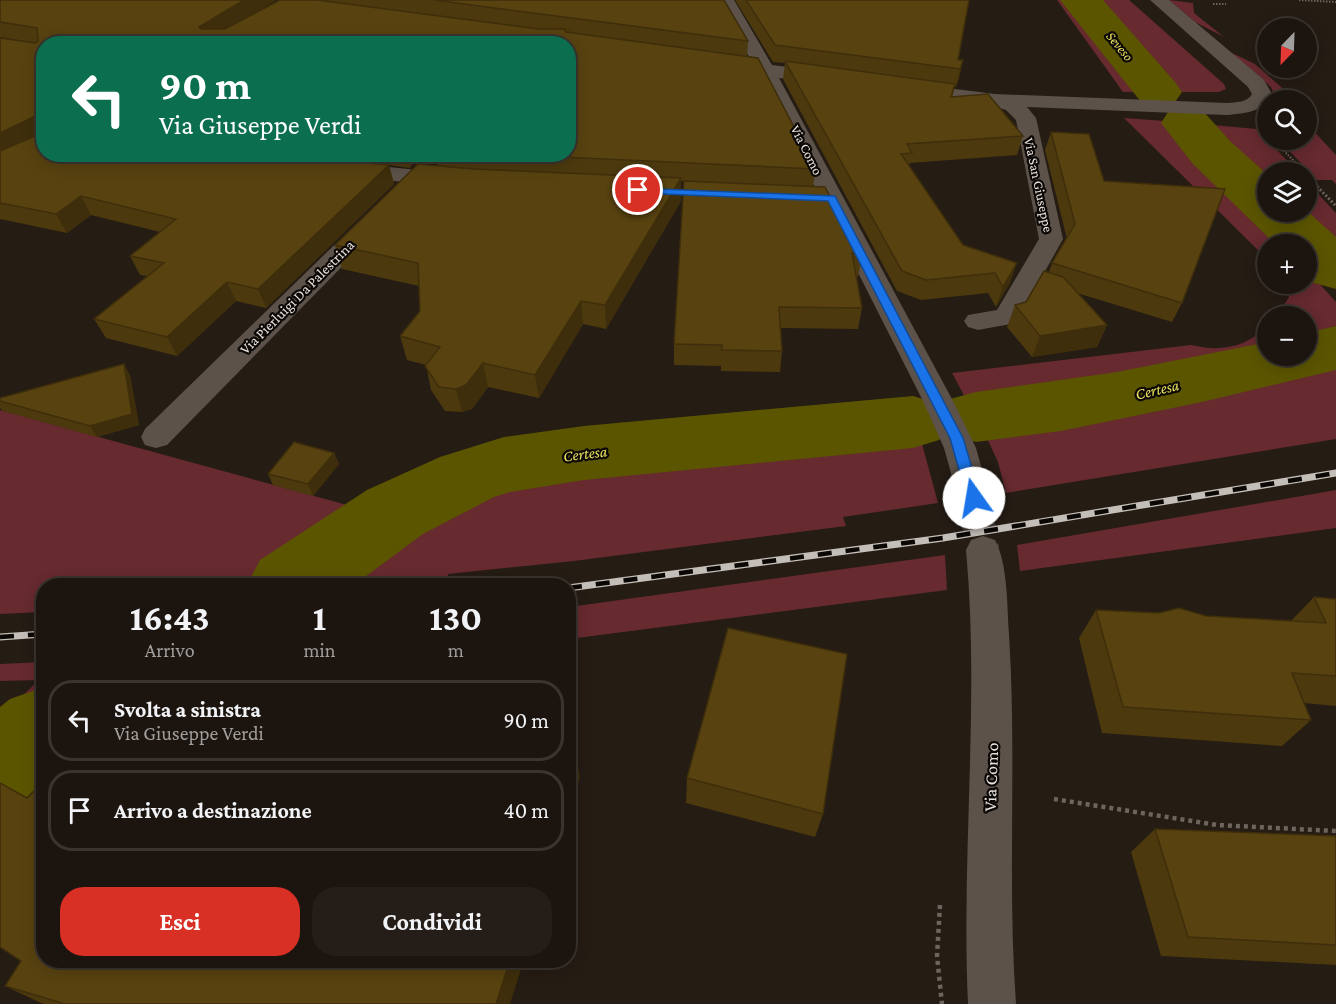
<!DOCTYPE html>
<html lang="it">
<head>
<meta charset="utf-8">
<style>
	:root { --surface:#1c150f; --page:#251e18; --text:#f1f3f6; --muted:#a09f9e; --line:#3a342f; --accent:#d93025 }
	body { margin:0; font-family:"Crimson Pro",serif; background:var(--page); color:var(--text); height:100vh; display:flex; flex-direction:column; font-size:22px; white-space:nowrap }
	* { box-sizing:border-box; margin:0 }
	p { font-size:20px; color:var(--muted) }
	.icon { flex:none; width:33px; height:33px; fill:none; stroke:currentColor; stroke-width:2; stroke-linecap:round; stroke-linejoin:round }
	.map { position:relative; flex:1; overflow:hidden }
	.panel { position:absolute; left:36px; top:578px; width:540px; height:390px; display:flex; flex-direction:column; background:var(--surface); border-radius:24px; box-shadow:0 3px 15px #0003,0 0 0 2px var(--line) }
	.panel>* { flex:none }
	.guide { position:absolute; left:36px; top:36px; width:540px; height:126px; border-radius:24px; box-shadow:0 3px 15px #0003,0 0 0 2px var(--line); background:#0b6e4f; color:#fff; overflow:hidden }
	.needle { width:39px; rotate:203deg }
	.fabs { position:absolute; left:1257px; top:18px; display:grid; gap:12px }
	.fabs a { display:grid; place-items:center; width:60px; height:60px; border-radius:50%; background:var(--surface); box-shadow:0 3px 15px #0003,0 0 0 2px var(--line); font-size:30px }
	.pin { position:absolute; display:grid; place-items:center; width:51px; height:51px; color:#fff; margin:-26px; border:3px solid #fff; border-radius:50%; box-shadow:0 2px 6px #0007 }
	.me { position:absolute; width:66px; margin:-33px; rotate:347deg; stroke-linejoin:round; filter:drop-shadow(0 0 4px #0008) }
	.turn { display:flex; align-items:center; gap:21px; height:126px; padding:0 24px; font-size:27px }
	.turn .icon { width:78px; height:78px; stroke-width:2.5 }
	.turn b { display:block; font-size:42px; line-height:51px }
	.eta { display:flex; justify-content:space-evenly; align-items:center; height:102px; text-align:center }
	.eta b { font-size:36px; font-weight:700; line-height:42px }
	.button { display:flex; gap:12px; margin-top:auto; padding:12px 24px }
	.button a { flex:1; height:69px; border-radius:24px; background:var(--accent); color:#fff; font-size:24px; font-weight:700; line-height:69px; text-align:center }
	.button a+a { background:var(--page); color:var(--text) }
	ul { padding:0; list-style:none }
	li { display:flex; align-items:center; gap:18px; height:81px; margin:0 12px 9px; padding:0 12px; border:3px solid var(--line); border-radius:24px }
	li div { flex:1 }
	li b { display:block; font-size:22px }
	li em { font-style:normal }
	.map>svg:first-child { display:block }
</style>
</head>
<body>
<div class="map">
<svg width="1336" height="1004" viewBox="0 0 1336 1004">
	<rect width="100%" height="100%" fill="#251c14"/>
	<g fill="#662a2f">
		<polygon points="1057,0 1069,0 1102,38 1119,69 1141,92 1123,92"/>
		<polygon points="1096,0 1129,0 1224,84 1226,89 1219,92 1180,92"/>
		<polygon points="1169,0 1193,3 1194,13 1224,37 1195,22"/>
		<polygon points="1230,52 1255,64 1289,94 1274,94 1271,87"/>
		<polygon points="1124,118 1165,121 1176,136 1239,197 1283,244 1268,244 1267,259"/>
		<polygon points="1307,124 1336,155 1336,184 1332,180 1317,180 1279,140 1306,140"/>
		<polygon points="1212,125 1257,129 1298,172 1268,172 1267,179 1231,148"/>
		<polygon points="1307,182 1336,213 1336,239 1302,212 1306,212"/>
		<polygon points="1307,270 1336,302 1336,326 1307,334 1306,316 1277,316 1289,297 1287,284 1306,284"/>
		<path d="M1267,326V351L1247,360L1234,362L966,399L952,373L1191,345C1220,352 1246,348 1267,326Z"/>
		<polygon points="1336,367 1336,439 1006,493 998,462 986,436 1079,426"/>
		<polygon points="0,410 358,508 252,585 44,585 43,612 0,614"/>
		<path d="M921,440L938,503L843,517L846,526L574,561L448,574L447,585H334C361,565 387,543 416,525C460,497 510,480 561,470Z"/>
		<polygon points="1336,490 1336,528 1020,571 1017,545"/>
		<polygon points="945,555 947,590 569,639 569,607"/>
		<polygon points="43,662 43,701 0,728 0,717 39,680 0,681 0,664"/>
		<polygon points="43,761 43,784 20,800 5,804"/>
	</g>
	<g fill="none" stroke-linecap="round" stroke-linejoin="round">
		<g fill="#5b5500" fill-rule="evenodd">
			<polygon points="1060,0 1103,0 1175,82 1182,92 1175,102 1158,107 1141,102"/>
			<polygon points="1186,108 1204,112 1231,142 1268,175 1268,212 1306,210 1336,237 1336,289 1314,283 1306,276 1306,244 1275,244 1193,164 1161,123 1168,112"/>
			<polygon points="1336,326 1336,370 1202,402 1061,431 976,442 950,435 946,428 939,440 913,448 584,480 510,492 494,497 423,534 354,585 247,585 260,560 367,490 440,457 504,437 584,426 913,396 939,404 943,411 950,399 976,392 1117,372 1268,342 1268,356 1306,356 1306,333"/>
			<polygon points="44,687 44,793 35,800 0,814 0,707 10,699"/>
		</g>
		<polyline stroke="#423a32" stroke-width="33" stroke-dasharray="33 16" stroke-linecap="butt" points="974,498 983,550"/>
		<g stroke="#6d655e" stroke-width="2" stroke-dasharray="1.5 1.5" stroke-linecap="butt">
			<polyline points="1299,0 1336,2"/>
			<polyline points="1213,4 1226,4"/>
			<polyline points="1273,140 1296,163"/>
		</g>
		<g stroke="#6d655e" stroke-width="3" stroke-dasharray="2 2" stroke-linecap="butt">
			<polyline points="1294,162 1304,172"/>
			<polyline points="1306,175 1336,206"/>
		</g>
		<g stroke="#6d655e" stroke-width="4.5" stroke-dasharray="4 4" stroke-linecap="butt">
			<polyline points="1054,799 1217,825 1336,831"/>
			<polyline points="940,905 937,956 942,1004"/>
		</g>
		<g fill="#5c5249" fill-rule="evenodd">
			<polygon points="716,0 734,0 772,65 827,72 834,74 837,78 834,82 827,84 779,78 953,401 976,448 990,498 986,507 974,510 962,507 958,498 944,448 923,401 758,75 713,68 710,64 713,60 720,58 752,62"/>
			<path d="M1150,0H1169L1264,80L1272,94C1264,112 1247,113 1227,115L1027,107L1036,118L1063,239L1016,323L978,330L968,327L964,321L968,315L997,310L1039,239L1016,120L1006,110L989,105L907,95L900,93L897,89L900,85L907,83L995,94L1227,103C1236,102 1247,103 1252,94L1248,87Z"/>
			<polygon points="348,163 449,173 457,175 460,180 457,185 449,187 340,175 337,170 340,165"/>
			<polygon points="369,218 378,220 381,225 378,230 167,445 156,448 145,445 141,437 145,429 360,220"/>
			<path d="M983,536L995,540C1008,564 1007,607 1009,634C1017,758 1007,881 1016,1004H968C961,852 980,701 966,550L971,540Z"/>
		</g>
		<defs>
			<g id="rail">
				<polyline points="568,588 943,538 1336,473"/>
				<polyline points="0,637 44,634"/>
			</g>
		</defs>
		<use href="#rail" stroke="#c4beb8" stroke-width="7"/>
		<use href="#rail" stroke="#0b0705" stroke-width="4.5" stroke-dasharray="14" stroke-linecap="butt"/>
	</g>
	<g fill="#4c390e">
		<polygon points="0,0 276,0 251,15 280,0 724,0 748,41 747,56 816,169 813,186 862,257 858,277 857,277 862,308 858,329 780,328 782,351 780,372 721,371 721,366 674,365 674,344 684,182 681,181 681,201 606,329 583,324 539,398 488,387 472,409 462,412 445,411 431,390 426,365 407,360 400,336 420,311 419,286 342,269 335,245 438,166 436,154 568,154 568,44 44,44 44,154 387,165 384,154 422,154 410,168 389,165 394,184 266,308 236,301 177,356 106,338 94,319 147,276 140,275 130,256 160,232 91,215 67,233 0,219 0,38 36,43 0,37"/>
		<polygon points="735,0 969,0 958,60 963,60 959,78 956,87 955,86 952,97 1023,136 1017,155 910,163 909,166 963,245 1010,283 996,307 988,293 921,300 897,291 783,79 785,63 773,62"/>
		<polygon points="1051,132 1104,181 1182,303 1172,322 1077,293 1107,325 1097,347 1032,357 1007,327 1015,305 1026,302 1049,272 1052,263 1067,239 1045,150"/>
		<polygon points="130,375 139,425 97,437 3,411 0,408 0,398"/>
		<polygon points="334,453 339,464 313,496 273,485 268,474"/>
		<polygon points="1314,597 1336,599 1336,706 1304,703 1311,720 1282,746 1102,733 1079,638 1096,610 1291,621"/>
		<polygon points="687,778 823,814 815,837 686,803"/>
		<polygon points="27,798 510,1004 44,1004 41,1003 5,986 21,961"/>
		<polygon points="1155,829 1336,836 1336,965 1161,956 1131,852"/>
	</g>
	<g fill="#3e2e0b">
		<polygon points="244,0 276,0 205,44 199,27"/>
		<polygon points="963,60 959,78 956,87 960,69"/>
		<polygon points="44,112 44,135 0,156 0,133"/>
		<polygon points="407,154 422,154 410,168"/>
		<polygon points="389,165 394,184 266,308 258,289"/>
		<polygon points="681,178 681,201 606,329 605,305"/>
		<polygon points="81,196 91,215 67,233 56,214"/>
		<polygon points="1017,263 1010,283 996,307 1003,287"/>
		<polygon points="227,282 236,301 177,356 167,337"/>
		<polygon points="581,301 583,324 539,398 535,375"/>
		<polygon points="1107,325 1097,347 1032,357 1040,336"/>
		<polygon points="483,363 488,387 472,409 462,412 456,389"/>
		<polygon points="124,364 130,375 139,425 97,437 90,426"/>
		<polygon points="334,453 339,464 313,496 308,484"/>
		<polygon points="576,753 580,778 568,816 568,776"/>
		<polygon points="510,960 524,960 510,1004 496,1004"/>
	</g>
	<g fill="#584210" stroke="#3e2e0b" stroke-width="1.5">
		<polygon points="0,0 244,0 199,27 201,29 225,29 280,0 317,0 539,29 564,29 566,32 758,58 816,169 496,154 568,154 568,44 44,44 44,112 0,133 0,38 35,43 38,41 37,28 0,22"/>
		<polygon points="434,0 724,0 748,41"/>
		<polygon points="746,0 969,0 958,60 963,60 960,69 775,45"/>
		<polygon points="785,61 955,84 951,97 988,94 1023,136 907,144 912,153 901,154 963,245 1017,263 1003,287 995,273 926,280 902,271"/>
		<polygon points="36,131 44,132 44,154 269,154 389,165 258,289 227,282 167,337 94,319 164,263 130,256 176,219 81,196 56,214 0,203 0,151 35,136"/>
		<polygon points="1051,132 1089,134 1104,181 1225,189 1182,303 1052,263 1075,224"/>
		<polygon points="418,164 475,169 681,178 605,305 581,301 535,375 483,363 466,385 456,389 439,387 425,366 440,347 400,336 420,311 418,263 335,245"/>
		<polygon points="684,181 825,187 862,257 852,253 862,308 779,307 782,351 722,350 722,345 674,344"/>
		<polygon points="1044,271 1063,277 1107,325 1040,336 1015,305 1026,302"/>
		<polygon points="124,364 132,414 90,426 0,401 0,398"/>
		<polygon points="294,442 334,453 308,484 268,474"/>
		<polygon points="1314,597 1336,599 1336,676 1292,673 1311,720 1123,707 1096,610 1159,613 1179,608 1206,616 1326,623"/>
		<polygon points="728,628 847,654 823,814 687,778"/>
		<polygon points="568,751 576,753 568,776"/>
		<polygon points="44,781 44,960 510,960 496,1004 62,1004 62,1003 5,986 21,961 0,947 0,783 27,798"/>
		<polygon points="1155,829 1336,836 1336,945 1188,937"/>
	</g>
	<polygon fill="#1a73e8" stroke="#114b97" stroke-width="1.5" points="635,188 835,196 963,438 981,498 979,502 974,503 967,498 950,438 828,201 638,193 633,190"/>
	<g text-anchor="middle" stroke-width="4.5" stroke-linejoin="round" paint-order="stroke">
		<g font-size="14" font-style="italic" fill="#eae160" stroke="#0b0705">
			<text transform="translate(1120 46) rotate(50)" y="5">Seveso</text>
		</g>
		<g font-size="14" fill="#e9e3de" stroke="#0b0705">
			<text transform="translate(807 150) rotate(63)" y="5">Via Como</text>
			<text transform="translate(1039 185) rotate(78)" y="5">Via San Giuseppe</text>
		</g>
		<g font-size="15" fill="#e9e3de" stroke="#0b0705">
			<text transform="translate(297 297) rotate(-45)" y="5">Via Pierluigi Da Palestrina</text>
		</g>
		<g font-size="16" font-style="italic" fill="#eae160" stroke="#0b0705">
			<text transform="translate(1157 389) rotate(-13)" y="6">Certesa</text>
			<text transform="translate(585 453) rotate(-7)" y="6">Certesa</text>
		</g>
		<g font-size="18" fill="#e9e3de" stroke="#0b0705">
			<text transform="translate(991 777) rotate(-88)" y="6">Via Como</text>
		</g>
	</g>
</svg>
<div class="fabs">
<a><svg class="needle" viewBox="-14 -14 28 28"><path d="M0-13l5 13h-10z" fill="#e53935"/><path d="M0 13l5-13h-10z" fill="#a09f9e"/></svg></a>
<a><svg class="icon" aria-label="search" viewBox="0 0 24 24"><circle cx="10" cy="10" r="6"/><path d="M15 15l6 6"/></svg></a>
<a><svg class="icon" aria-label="layers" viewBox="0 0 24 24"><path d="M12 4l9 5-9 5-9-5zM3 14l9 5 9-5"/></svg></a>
<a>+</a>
<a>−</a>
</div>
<div class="pin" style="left:638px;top:190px;background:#d93025"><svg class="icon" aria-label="arrive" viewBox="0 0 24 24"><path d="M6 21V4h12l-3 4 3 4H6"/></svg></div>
<svg class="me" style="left:974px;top:498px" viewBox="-20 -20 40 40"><circle r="19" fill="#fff"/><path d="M0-13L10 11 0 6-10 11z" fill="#1a73e8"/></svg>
<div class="guide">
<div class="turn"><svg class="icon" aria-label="left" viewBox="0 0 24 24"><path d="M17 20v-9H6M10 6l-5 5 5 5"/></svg><div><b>90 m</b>Via Giuseppe Verdi</div></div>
</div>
<section class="panel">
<div class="eta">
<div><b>16:43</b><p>Arrivo</p></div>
<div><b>1</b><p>min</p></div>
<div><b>130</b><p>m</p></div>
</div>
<ul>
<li><svg class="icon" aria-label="left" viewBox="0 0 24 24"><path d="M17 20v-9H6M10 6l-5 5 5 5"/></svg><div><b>Svolta a sinistra</b><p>Via Giuseppe Verdi</p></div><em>90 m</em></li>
<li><svg class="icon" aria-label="arrive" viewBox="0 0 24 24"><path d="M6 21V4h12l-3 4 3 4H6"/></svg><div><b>Arrivo a destinazione</b></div><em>40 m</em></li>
</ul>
<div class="button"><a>Esci</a><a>Condividi</a></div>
</section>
</div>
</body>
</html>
